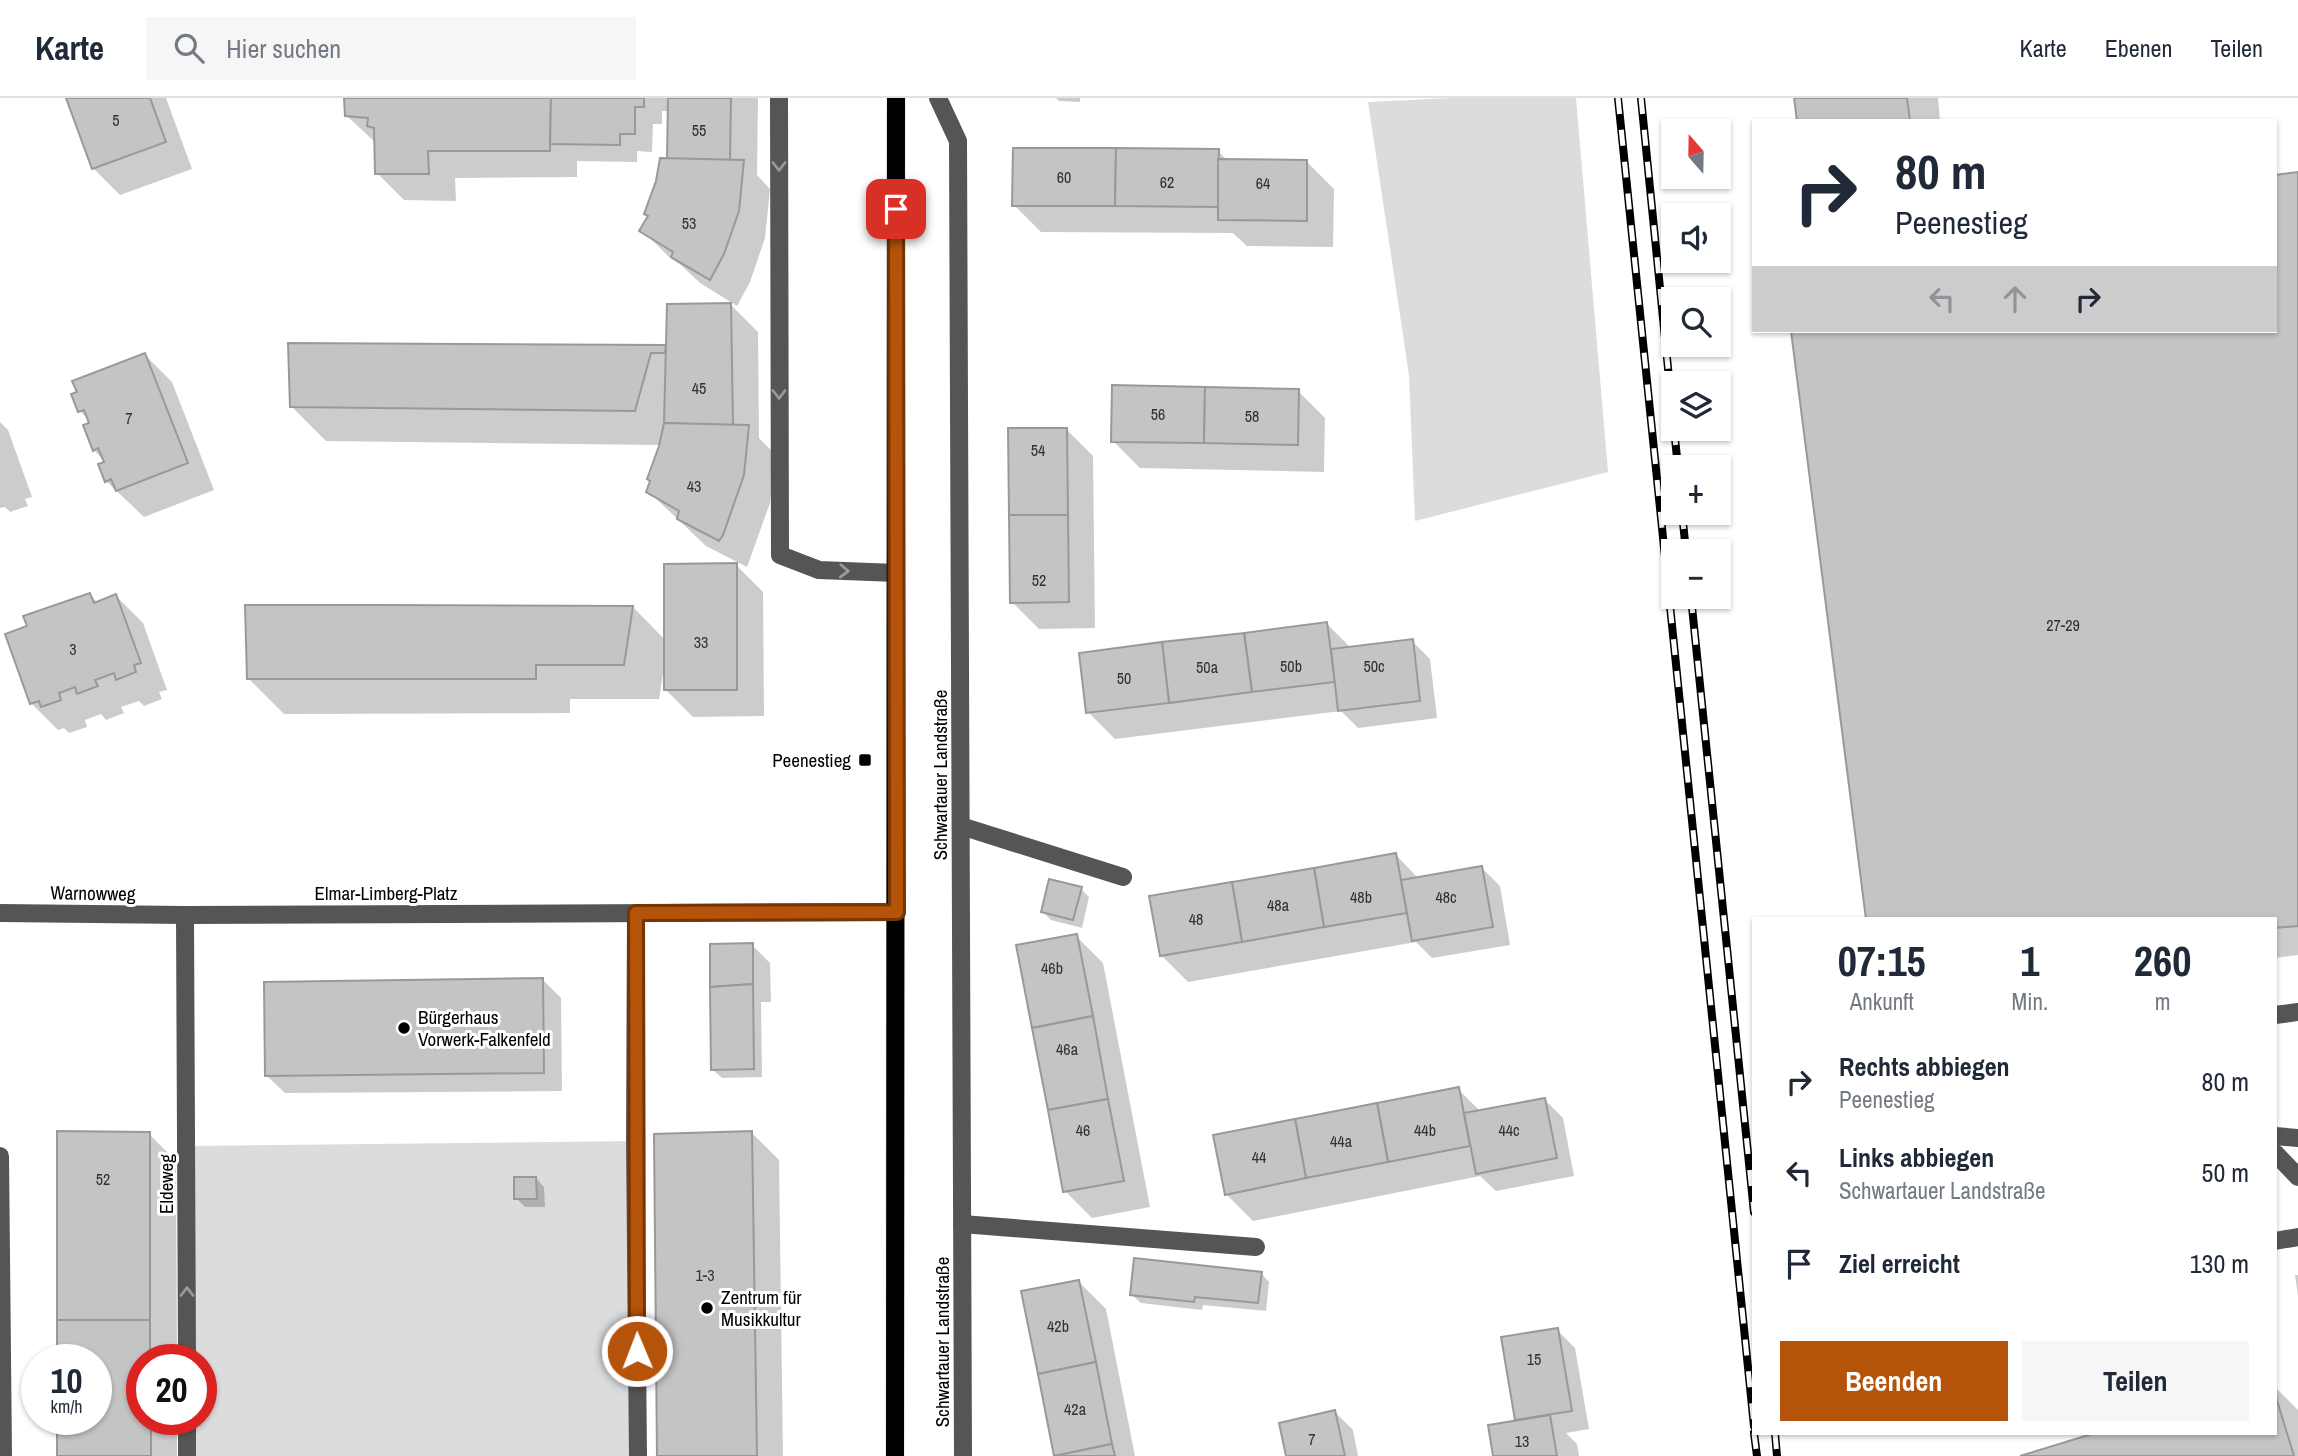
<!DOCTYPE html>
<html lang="de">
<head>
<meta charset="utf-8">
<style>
	:root { --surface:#fff; --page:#f6f6f7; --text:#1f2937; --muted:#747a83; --line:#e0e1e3; --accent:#b45309 }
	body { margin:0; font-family:"Archivo Narrow",sans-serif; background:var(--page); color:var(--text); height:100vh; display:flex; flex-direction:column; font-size:26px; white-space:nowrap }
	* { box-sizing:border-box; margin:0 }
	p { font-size:23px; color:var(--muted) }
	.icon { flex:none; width:38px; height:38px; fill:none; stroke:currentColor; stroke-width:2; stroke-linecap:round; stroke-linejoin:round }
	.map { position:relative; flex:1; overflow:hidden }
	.side { position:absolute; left:1752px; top:819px; width:525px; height:518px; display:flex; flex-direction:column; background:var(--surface); border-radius:0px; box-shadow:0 2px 5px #0004 }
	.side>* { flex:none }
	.guide { position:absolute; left:1752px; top:21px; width:525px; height:214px; border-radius:0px; box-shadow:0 2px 5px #0004; background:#fff; color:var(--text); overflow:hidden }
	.needle { width:46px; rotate:340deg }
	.tools { position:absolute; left:1661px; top:21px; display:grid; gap:14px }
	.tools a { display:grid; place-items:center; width:70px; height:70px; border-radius:0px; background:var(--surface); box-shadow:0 2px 5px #0004; font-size:35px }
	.speed { position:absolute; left:21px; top:1246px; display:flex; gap:14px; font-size:35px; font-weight:700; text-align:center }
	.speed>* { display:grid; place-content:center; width:91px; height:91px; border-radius:50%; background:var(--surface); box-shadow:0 2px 5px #0004; line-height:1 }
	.speed small { font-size:18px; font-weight:400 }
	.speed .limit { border:10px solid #d22; background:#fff; color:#111 }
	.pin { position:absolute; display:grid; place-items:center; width:60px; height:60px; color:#fff; margin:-30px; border-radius:14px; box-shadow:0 4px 10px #0006 }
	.me { position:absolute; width:77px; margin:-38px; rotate:359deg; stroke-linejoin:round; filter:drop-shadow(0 0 5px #0008) }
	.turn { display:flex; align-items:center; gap:24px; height:147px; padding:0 28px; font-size:32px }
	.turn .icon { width:91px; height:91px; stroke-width:2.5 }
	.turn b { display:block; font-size:49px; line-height:60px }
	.lanes { display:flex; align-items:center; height:66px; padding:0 28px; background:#0003; justify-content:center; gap:35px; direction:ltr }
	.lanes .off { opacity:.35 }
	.eta { display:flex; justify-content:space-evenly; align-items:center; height:119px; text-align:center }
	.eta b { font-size:42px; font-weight:700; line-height:49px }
	.cta { display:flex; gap:14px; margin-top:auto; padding:14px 28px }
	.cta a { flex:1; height:80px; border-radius:0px; background:var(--accent); color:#fff; font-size:28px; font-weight:700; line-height:80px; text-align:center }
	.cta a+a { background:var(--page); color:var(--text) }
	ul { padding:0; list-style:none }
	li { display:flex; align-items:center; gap:21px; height:91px; padding:0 28px }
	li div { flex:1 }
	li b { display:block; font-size:26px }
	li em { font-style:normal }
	header { display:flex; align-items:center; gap:42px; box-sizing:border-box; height:98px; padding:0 35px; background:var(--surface); border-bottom:2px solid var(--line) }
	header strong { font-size:33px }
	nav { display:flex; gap:38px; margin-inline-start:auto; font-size:24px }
	.search { width:490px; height:63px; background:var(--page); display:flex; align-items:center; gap:18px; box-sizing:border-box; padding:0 24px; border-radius:0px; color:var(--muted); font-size:26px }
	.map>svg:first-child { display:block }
</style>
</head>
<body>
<header>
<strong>Karte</strong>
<div class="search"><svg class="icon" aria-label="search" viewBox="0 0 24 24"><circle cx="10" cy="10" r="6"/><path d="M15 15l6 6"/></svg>Hier suchen</div>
<nav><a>Karte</a><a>Ebenen</a><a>Teilen</a></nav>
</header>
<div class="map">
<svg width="2298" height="1358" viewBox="0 0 2298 1358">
	<rect width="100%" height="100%" fill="#fff"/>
	<g fill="#dcdcdc">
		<polygon points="1452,0 1576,0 1608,374 1415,423 1409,277 1368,4"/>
		<polygon points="635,1043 638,1358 187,1358 187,1321 201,1321 201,1262 187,1262 187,1048"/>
	</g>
	<g fill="#0003">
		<polygon points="68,0 166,0 192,71 120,97 93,70"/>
		<polygon points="346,0 758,0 757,77 770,91 765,140 750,184 737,208 700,185 682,168 669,159 642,132 650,119 669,63 670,13 662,13 662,26 653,26 652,54 637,53 637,64 577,63 577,79 455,80 456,103 404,102 377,75 376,45 347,18"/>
		<polygon points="1056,0 1080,0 1080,4 1059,3"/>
		<polygon points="1796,0 1938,0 1940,23 1798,23"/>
		<polygon points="1218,53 1228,63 1307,64 1334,91 1333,149 1247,148 1233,135 1041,134 1014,107"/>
		<polygon points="2298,76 2298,857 2275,860 2275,821 1867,821 1793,233 2275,233 2275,79"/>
		<polygon points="731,207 758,234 759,340 775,356 770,405 747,469 706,448 648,393 661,347 326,343 291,308 665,249 667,251"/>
		<polygon points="145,257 172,284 214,392 144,419 106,383 106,365 94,352 90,323 80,313"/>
		<polygon points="1298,293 1325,320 1324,374 1140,370 1113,343"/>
		<polygon points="0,324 8,332 32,399 25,401 28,408 10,414 5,409 0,410"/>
		<polygon points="1066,331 1093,358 1095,530 1039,531 1012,504"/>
		<polygon points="736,467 763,494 764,618 693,619 666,592 666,570 664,569 659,601 570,601 570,615 284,616 249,581 633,509 666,543"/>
		<polygon points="90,497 98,505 116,498 143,525 167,592 159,594 162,601 144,608 139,603 121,609 124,615 106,622 101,616 85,622 87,629 69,635 64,630 58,632 31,605 29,529"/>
		<polygon points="1327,526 1351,550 1412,543 1430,561 1437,620 1358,630 1341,613 1115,641 1088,614"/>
		<polygon points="1396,757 1419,781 1482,770 1500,788 1510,847 1432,860 1416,844 1188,884 1161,857"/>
		<polygon points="1081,791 1089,799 1082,830 1051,822 1042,813"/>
		<polygon points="1076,838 1103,865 1150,1109 1092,1120 1065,1093"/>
		<polygon points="752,847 770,865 771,904 761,904 762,979 722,980 713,972"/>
		<polygon points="543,882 561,900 562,993 285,995 266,977"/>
		<polygon points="1458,991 1481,1014 1545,1002 1563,1020 1574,1078 1496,1093 1480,1078 1253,1123 1226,1096"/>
		<polygon points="752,1035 779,1062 783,1358 659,1358"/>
		<polygon points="149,1036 176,1063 177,1262 142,1262 142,1321 177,1321 177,1358 59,1358 96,1321"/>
		<polygon points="536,1080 544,1089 545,1109 525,1109 516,1100"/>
		<polygon points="1261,1175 1269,1184 1266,1213 1203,1207 1202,1212 1141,1205 1132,1197"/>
		<polygon points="2295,1177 2298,1177 2298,1198"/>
		<polygon points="1079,1184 1106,1211 1135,1358 1056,1358"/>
		<polygon points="1557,1232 1575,1250 1589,1331 1566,1335 1577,1346 1579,1358 1495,1358 1519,1324 1517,1321"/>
		<polygon points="2275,1289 2298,1312 2298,1358 2026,1358 2275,1335"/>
		<polygon points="1335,1314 1353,1332 1358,1358 1288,1358"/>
	</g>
	<g fill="#c4c4c4" stroke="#999" stroke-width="2">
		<polygon points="66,0 150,0 166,44 92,71"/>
		<polygon points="344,0 551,0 550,53 428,53 429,76 375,76 374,30 367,28 368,20 345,18"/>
		<polygon points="551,0 644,0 644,9 635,9 635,36 620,36 620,47 550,46"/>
		<polygon points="668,0 731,0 730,63 667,61"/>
		<polygon points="1794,0 1907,0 1910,23 1797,23"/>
		<polygon points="1013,50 1116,50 1115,108 1012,108"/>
		<polygon points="1116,50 1219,51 1218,109 1115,108"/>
		<polygon points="660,60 744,62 739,113 724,156 710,182 671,159 673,154 639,133 648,118 644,116 656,83"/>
		<polygon points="1218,61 1307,62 1307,123 1218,122"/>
		<polygon points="2298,74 2298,828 2275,830 2275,821 1866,821 1791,233 2275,233 2275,77"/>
		<polygon points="731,205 733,328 664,325 667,206"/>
		<polygon points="288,245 464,246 666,247 665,255 651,255 635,313 290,309"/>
		<polygon points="145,255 188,365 116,393 111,381 105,384 98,366 104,364 98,350 93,353 83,327 89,325 84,312 78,314 71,296 77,294 72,283"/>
		<polygon points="1112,287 1205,289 1204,345 1111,344"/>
		<polygon points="1205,289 1299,291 1298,347 1204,345"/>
		<polygon points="664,325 749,327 744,377 723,437 719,443 677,421 679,413 646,394 650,383 647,381 659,348"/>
		<polygon points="1008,330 1067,330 1068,417 1009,417"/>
		<polygon points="1009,417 1068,417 1069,504 1010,505"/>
		<polygon points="737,465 737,592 664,592 664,466"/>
		<polygon points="90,495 94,505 116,496 141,565 134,567 136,574 116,582 114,575 95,582 98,588 77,596 75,589 59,595 61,602 41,609 39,603 30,606 5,536 27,528 23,518"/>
		<polygon points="245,507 381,507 633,508 624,567 536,567 536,581 247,581"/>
		<polygon points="1327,524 1335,584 1252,594 1244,535"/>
		<polygon points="1244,535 1252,594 1169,605 1162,544"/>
		<polygon points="1413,541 1420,603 1338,613 1331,551"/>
		<polygon points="1162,544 1169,605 1086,615 1079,555"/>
		<polygon points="1396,755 1407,815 1324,829 1314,770"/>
		<polygon points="1482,768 1493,829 1412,843 1401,782"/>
		<polygon points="1314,770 1324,829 1242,844 1232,784"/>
		<polygon points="1049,781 1082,789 1073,822 1041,814"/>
		<polygon points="1232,784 1242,844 1160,858 1149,798"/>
		<polygon points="1077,836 1093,918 1032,930 1016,847"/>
		<polygon points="753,845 753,886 710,889 710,846"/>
		<polygon points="543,880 544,975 265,978 264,884"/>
		<polygon points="753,886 754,971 711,972 710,889"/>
		<polygon points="1093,918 1108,1001 1048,1012 1032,930"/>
		<polygon points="1459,989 1470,1048 1388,1064 1377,1005"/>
		<polygon points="1545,1000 1557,1060 1476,1076 1464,1015"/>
		<polygon points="1108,1001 1124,1083 1063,1094 1048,1012"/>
		<polygon points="1377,1005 1388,1064 1306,1080 1295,1021"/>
		<polygon points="1295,1021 1306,1080 1225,1097 1213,1037"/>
		<polygon points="57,1033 150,1034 150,1222 57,1222"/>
		<polygon points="752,1033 757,1358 657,1358 654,1036"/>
		<polygon points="514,1079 536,1079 537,1101 514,1101"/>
		<polygon points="1134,1160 1262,1174 1258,1205 1195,1199 1194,1204 1130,1197"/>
		<polygon points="1079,1182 1096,1264 1038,1276 1021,1193"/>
		<polygon points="57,1222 150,1222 150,1262 142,1262 142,1321 151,1321 151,1358 57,1358 57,1321 96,1321 96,1262 57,1262"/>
		<polygon points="1558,1230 1572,1313 1515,1322 1501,1239"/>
		<polygon points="1096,1264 1112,1346 1054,1358 1038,1276"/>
		<polygon points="2275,1296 2294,1358 2020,1358 2095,1335 2275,1335"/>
		<polygon points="1335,1312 1345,1358 1286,1358 1279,1325"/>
		<polygon points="1550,1317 1557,1358 1493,1358 1488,1327"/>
		<polygon points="1112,1346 1115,1358 1054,1358"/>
	</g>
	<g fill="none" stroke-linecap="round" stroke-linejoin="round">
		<defs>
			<polyline id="major" points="895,1358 896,0"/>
		</defs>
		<use href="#major" stroke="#dbdbdb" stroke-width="19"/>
		<g stroke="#555" stroke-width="18">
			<polyline points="779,0 780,457 819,472 896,475"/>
			<polyline points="938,0 958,43 963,1358"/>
			<polyline points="961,728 1123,779"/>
			<polyline points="0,815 185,817 897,814"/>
			<polyline points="636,815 635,1043 638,1358"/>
			<polyline points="185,817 187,1262"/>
			<polyline points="2275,917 2298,914"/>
			<polyline points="2275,1038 2298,1040"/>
			<polyline points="2275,1055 2298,1079"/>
			<polyline points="0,1058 3,1358"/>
			<polyline points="962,1126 1256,1149"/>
			<polyline points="2275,1143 2298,1139"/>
			<polyline points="187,1358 187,1321"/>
		</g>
		<use href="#major" stroke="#000" stroke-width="18"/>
		<defs>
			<g id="rail">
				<polyline points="1618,0 1754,1328"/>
				<polyline points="1641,0 1673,320"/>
				<polyline points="1674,331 1678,369"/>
				<polyline points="1682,415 1686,453"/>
				<polyline points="1691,499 1754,1114"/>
				<polyline points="1754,1335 1757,1358"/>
				<polyline points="1775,1335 1777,1358"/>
			</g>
		</defs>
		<use href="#rail" stroke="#000" stroke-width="8"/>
		<use href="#rail" stroke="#fff" stroke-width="5" stroke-dasharray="16" stroke-linecap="butt"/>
	</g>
	<defs><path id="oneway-chevron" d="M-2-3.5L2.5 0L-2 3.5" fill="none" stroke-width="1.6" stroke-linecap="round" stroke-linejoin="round" transform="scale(1.75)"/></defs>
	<g stroke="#999">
		<use href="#oneway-chevron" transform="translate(779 68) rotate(90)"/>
		<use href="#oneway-chevron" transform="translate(779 296) rotate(90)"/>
		<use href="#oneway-chevron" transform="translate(844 473) rotate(2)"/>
		<use href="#oneway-chevron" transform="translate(187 1194) rotate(-90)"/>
	</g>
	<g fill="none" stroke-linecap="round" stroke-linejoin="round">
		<defs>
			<polyline id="route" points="637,1253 636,815 897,814 896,111"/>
		</defs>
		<use href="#route" stroke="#753606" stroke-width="18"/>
		<use href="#route" stroke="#b45309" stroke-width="12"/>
	</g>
	<g fill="#000" stroke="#fff" stroke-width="2.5">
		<rect x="858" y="655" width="14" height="14" rx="3.5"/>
		<circle cx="404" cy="930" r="7"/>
		<circle cx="707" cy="1210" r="7"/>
	</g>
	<g text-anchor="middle" stroke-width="6" stroke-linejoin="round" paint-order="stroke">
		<g font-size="16" fill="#313131">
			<text x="116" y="28">5</text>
			<text x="699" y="38">55</text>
			<text x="1064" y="85">60</text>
			<text x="1167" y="90">62</text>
			<text x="1263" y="91">64</text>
			<text x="689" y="131">53</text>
			<text x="699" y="296">45</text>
			<text x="1158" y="322">56</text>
			<text x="1252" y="324">58</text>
			<text x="129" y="326">7</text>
			<text x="1038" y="358">54</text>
			<text x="694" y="394">43</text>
			<text x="1039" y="488">52</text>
			<text x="2063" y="533">27-29</text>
			<text x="701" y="550">33</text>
			<text x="73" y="557">3</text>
			<text x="1291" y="574">50b</text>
			<text x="1374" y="574">50c</text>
			<text x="1207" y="575">50a</text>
			<text x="1124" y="586">50</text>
			<text x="1361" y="805">48b</text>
			<text x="1446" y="805">48c</text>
			<text x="1278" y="813">48a</text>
			<text x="1196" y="827">48</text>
			<text x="1052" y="876">46b</text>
			<text x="1067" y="957">46a</text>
			<text x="1083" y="1038">46</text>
			<text x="1425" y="1038">44b</text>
			<text x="1509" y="1038">44c</text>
			<text x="1341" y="1049">44a</text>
			<text x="1259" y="1065">44</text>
			<text x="103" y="1087">52</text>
			<text x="705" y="1183">1-3</text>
			<text x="1058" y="1234">42b</text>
			<text x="1534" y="1267">15</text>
			<text x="1075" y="1317">42a</text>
			<text x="1312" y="1347">7</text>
			<text x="1522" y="1349">13</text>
		</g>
		<g font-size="19" fill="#000" stroke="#fff" text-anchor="start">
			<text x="851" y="669" text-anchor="end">Peenestieg</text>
			<text x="418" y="926">Bürgerhaus<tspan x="418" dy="22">Vorwerk-Falkenfeld</tspan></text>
			<text x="721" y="1206">Zentrum für<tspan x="721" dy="22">Musikkultur</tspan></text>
		</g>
		<g font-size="19" fill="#000" stroke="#fff">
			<text transform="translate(940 677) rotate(-90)" y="7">Schwartauer Landstraße</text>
			<text transform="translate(93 795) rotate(1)" y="7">Warnowweg</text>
			<text x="386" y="802">Elmar-Limberg-Platz</text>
			<text transform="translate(166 1086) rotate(-90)" y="7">Eldeweg</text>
			<text transform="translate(942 1244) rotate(-90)" y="7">Schwartauer Landstraße</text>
		</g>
	</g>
</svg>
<div class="tools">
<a><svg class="needle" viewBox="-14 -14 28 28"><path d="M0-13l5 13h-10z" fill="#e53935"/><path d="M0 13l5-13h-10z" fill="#747a83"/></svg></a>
<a><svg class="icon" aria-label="sound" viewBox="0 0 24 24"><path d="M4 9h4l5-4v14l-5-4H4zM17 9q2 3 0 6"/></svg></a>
<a><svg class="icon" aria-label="search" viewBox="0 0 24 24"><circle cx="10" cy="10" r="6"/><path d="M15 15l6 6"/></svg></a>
<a><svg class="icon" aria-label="layers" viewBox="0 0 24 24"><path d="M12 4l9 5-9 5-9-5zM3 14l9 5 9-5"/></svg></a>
<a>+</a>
<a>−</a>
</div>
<div class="speed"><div>10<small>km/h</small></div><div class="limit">20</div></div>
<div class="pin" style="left:896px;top:111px;background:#d93025"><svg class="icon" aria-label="arrive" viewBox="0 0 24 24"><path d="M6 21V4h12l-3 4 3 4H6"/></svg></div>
<svg class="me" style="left:637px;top:1253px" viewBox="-20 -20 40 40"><circle r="17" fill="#b45309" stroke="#fff" stroke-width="3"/><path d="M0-11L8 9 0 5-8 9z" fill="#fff"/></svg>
<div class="guide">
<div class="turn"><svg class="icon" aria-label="right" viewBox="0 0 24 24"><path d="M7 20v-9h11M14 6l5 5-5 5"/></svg><div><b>80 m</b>Peenestieg</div></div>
<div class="lanes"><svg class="icon off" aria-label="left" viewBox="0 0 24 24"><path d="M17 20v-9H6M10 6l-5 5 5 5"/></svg><svg class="icon off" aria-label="ahead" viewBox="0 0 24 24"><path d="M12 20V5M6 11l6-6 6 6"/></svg><svg class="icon" aria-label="right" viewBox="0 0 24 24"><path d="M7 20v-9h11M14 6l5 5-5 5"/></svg></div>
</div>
<section class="side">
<div class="eta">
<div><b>07:15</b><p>Ankunft</p></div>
<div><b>1</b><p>Min.</p></div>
<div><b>260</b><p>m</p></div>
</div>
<ul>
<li><svg class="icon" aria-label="right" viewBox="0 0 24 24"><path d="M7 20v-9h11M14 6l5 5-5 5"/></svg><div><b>Rechts abbiegen</b><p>Peenestieg</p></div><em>80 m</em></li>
<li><svg class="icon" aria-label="left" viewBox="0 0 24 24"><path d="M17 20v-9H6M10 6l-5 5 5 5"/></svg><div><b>Links abbiegen</b><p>Schwartauer Landstraße</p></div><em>50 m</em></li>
<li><svg class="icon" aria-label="arrive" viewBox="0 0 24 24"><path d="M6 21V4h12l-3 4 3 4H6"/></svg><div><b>Ziel erreicht</b></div><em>130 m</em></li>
</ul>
<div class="cta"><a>Beenden</a><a>Teilen</a></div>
</section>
</div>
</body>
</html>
